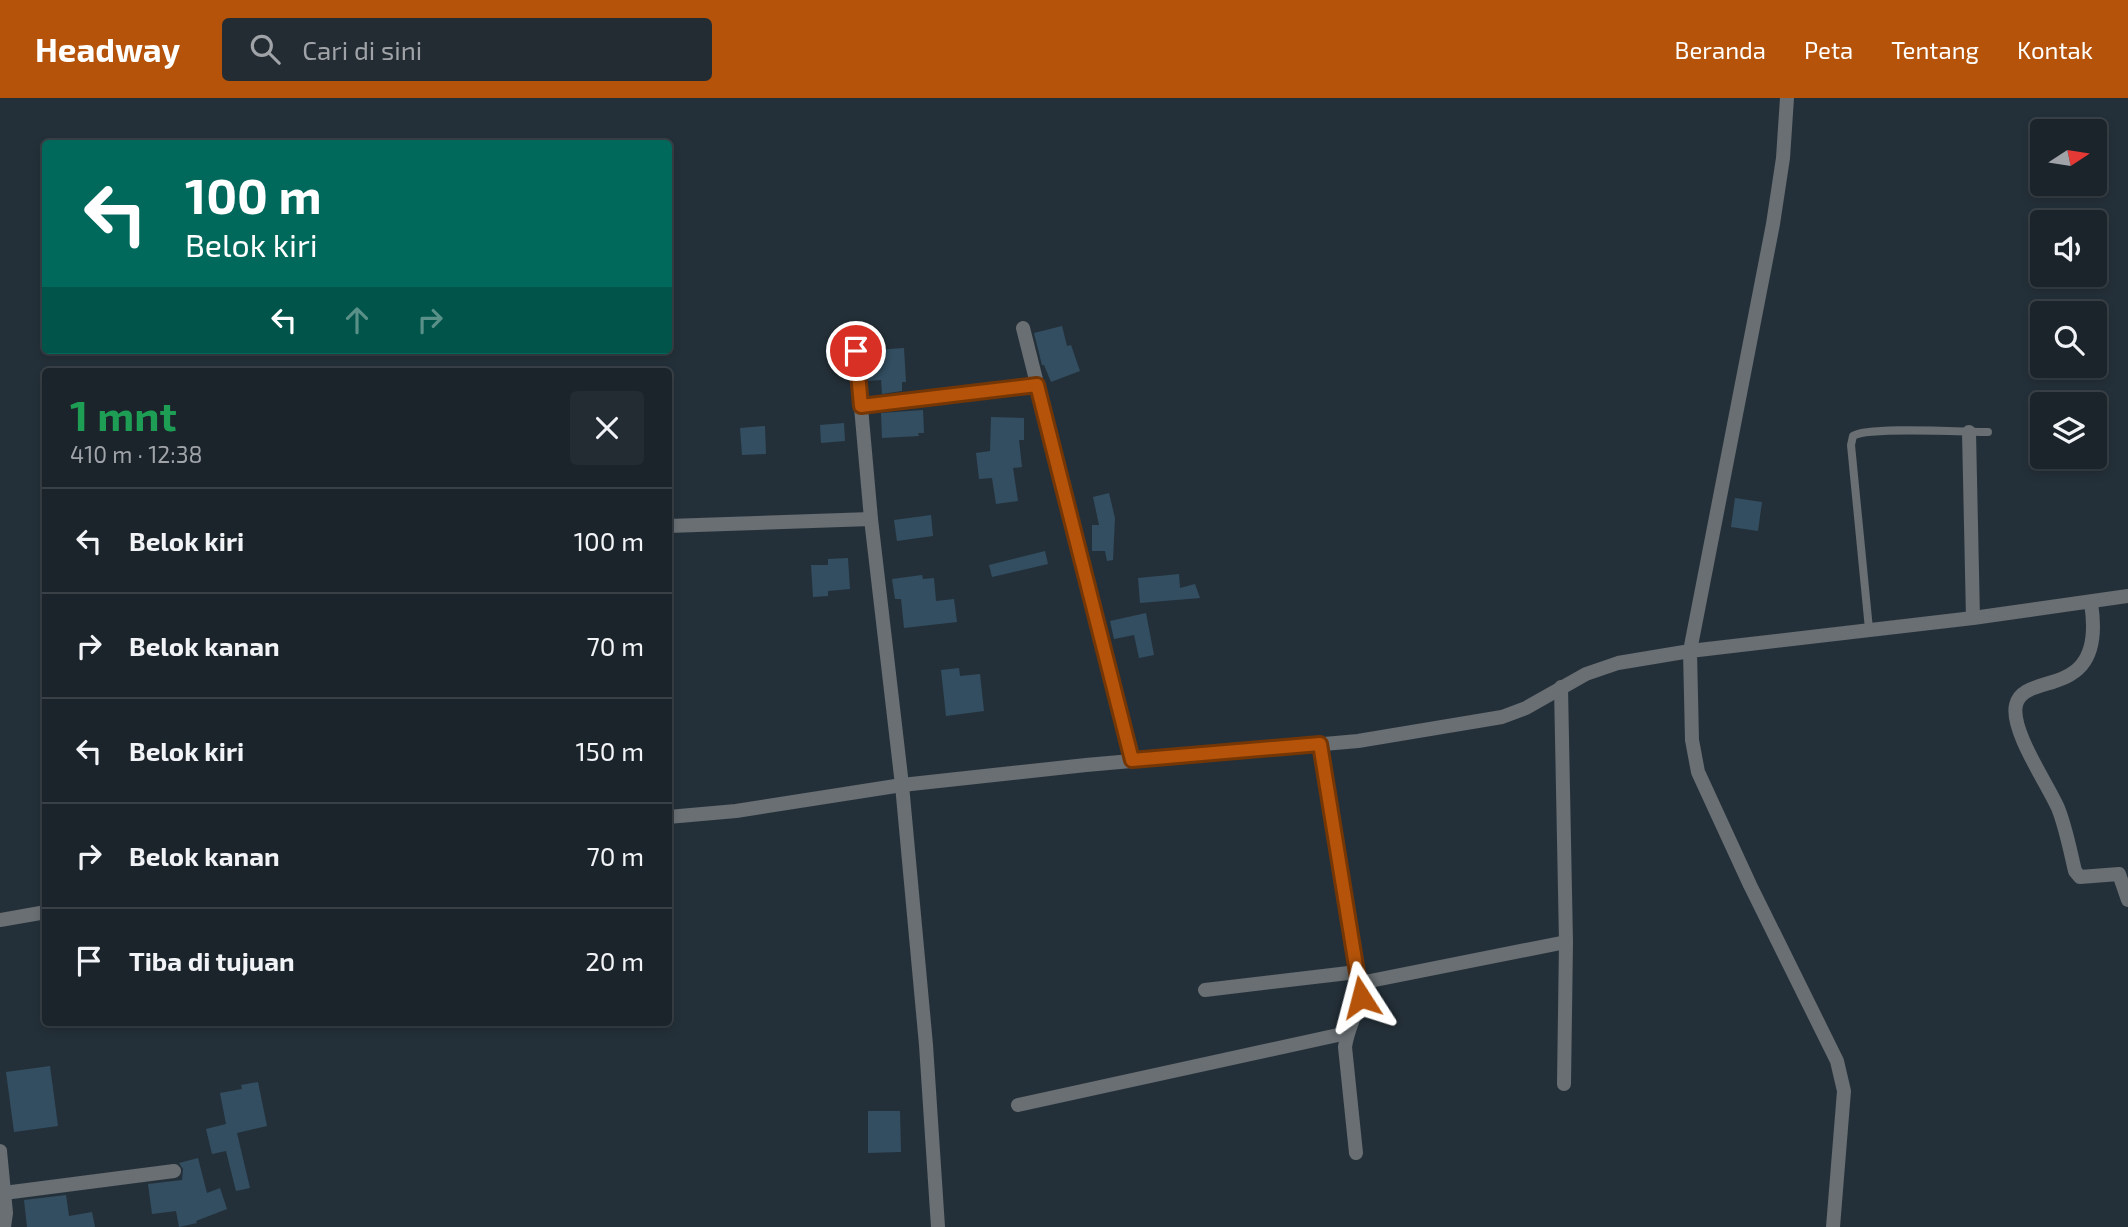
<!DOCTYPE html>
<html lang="id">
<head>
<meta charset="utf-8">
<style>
	:root { --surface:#1b242b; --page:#242c33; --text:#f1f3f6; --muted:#a0a4a9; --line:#394147; --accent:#b45309 }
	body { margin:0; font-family:"Exo 2",sans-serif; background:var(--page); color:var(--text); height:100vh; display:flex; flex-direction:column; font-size:26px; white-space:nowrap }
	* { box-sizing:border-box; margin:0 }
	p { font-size:23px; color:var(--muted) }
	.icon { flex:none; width:38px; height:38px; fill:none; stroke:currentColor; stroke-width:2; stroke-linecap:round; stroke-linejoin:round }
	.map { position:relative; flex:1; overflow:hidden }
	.panel { position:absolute; left:42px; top:270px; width:630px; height:658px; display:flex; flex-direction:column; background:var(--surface); border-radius:7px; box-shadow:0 4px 10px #0003,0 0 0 2px var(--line) }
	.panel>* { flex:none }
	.guide { position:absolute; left:42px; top:42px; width:630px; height:214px; border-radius:7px; box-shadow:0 4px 10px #0003,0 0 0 2px var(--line); background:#00695c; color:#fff; overflow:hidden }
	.needle { width:46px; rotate:78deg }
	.tools { position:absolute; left:2030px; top:21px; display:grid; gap:14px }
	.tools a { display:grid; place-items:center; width:77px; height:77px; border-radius:7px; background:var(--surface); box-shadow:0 4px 10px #0003,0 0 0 2px var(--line); font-size:35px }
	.pin { position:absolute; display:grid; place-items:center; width:60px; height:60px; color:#fff; margin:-30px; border:4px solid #fff; border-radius:50%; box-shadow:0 2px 7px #0007 }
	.me { position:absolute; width:77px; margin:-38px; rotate:351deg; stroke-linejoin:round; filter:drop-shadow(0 0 5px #0008) }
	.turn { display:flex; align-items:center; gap:24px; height:147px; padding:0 28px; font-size:32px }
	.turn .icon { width:91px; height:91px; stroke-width:2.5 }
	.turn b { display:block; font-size:49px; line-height:60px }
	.lanes { display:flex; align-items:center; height:66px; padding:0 28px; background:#0003; justify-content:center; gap:35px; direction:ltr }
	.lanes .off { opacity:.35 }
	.round { display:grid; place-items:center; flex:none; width:74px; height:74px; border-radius:7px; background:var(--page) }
	.overview { display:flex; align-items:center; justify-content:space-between; height:119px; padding:0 28px }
	h1 { font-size:42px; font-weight:700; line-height:52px; color:#1e9e55 }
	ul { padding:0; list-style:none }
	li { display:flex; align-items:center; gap:21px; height:105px; padding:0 28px; border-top:2px solid var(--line) }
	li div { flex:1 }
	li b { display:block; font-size:26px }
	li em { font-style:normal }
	header { display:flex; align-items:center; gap:42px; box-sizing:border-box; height:98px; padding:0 35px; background:var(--accent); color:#fff }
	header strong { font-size:33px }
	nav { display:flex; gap:38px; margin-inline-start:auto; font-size:24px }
	.search { width:490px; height:63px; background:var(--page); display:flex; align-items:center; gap:18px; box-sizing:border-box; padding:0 24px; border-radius:7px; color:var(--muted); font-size:26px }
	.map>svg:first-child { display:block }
</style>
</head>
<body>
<header>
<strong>Headway</strong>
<div class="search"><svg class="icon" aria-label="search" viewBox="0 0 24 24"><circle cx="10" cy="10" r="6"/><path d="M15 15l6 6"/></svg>Cari di sini</div>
<nav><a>Beranda</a><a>Peta</a><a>Tentang</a><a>Kontak</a></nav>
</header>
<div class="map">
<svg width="2128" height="1129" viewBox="0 0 2128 1129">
	<rect width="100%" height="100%" fill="#243039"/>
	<g fill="#334e61">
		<polygon points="1062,228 1067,248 1071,247 1080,273 1051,284 1044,267 1042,267 1034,235"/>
		<polygon points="873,242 874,252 904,250 906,284 902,284 902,293 882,296 881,282 868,283 865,251 859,243"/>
		<polygon points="923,312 924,335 918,335 919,338 882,340 881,315"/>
		<polygon points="991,319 1024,320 1024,342 1019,342 1022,369 1013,370 1018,403 996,406 992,380 979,381 976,355 990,353"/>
		<polygon points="844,325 845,343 821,345 820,327"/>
		<polygon points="765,328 766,356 742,357 740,330"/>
		<polygon points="1109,395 1115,420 1113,462 1107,463 1105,453 1092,453 1092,427 1099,427 1093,399"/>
		<polygon points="1735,400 1762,404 1758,433 1731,429"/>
		<polygon points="931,417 933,438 897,443 894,422"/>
		<polygon points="1045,453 1048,466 992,479 989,467"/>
		<polygon points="848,460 850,491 828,493 828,498 813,499 811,467 828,467 828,461"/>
		<polygon points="1179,476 1180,490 1195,486 1200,500 1140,505 1138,480"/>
		<polygon points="922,477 923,481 934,480 936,503 954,501 957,524 904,530 901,501 895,501 892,481"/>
		<polygon points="1146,515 1154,557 1139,560 1134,537 1114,541 1110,523"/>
		<polygon points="959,570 960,578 980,576 984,613 946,618 941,572"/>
		<polygon points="50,968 58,1028 14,1034 6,974"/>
		<polygon points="258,984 267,1028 237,1035 250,1090 236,1093 226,1053 212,1056 206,1031 226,1026 220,995 242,991 241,987"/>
		<polygon points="868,1013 900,1013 901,1054 868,1055"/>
		<polygon points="198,1060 207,1095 220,1090 227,1111 196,1123 197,1125 179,1129 176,1113 152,1116 148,1086 182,1082 183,1071 179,1065"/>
		<polygon points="66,1097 69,1118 92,1114 95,1129 27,1129 24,1102"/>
	</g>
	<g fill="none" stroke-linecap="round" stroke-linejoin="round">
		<path stroke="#696f73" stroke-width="8" d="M1869,531L1851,347L1853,338C1866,328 1965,334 1988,334"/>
		<g stroke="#696f73" stroke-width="14">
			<polyline points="1023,230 1132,662"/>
			<polyline points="856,253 871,421 902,687 926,947 938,1129"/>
			<polyline points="861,308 1037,287"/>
			<polyline points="1969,334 1973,520"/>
			<polyline points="668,428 871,421"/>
			<path d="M2091,505C2107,606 2024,571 2016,607C2010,632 2047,685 2058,710C2066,730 2070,752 2075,773L2080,779L2119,776L2128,802"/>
			<polyline points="1561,589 1566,844 1564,986"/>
			<path d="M1320,646L1360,885C1362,909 1348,926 1345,949L1356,1055"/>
			<polyline points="668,719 736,713 902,687 1086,667 1358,643 1502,619 1526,610 1586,576 1618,565 1690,553 1773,126 1783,60 1787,0"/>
			<polyline points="0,822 46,814"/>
			<polyline points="1360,885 1566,844"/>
			<polyline points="1205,892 1357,874"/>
			<polyline points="1018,1007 1347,935"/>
			<polyline points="0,1053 6,1115 4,1129"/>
			<polyline points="4,1095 174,1073"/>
			<polyline points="1833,1129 1844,993 1837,963 1750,787 1698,674 1692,642 1690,553 1973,520 2128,498"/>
		</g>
	</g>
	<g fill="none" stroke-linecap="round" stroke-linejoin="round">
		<defs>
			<polyline id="route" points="856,253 861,308 1037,287 1132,662 1320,646 1361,899"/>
		</defs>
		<use href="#route" stroke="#753606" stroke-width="18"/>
		<use href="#route" stroke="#b45309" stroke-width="12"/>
	</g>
</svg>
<div class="tools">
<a><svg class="needle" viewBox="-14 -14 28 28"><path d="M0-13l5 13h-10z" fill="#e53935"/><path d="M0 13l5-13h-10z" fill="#a0a4a9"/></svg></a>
<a><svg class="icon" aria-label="sound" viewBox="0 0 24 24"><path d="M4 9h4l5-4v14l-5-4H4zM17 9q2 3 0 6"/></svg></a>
<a><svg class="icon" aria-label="search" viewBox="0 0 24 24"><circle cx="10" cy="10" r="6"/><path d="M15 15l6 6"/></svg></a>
<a><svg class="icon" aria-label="layers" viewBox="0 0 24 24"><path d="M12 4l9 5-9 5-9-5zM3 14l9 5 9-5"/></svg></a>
</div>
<div class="pin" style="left:856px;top:253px;background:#d93025"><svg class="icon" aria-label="arrive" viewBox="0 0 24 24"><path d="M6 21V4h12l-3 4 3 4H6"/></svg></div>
<svg class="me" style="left:1361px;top:899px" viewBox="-20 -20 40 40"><path d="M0-17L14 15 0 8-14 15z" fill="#b45309" stroke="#fff" stroke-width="4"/></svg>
<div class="guide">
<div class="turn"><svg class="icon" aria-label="left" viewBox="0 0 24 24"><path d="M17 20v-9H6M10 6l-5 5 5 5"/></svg><div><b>100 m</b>Belok kiri</div></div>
<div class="lanes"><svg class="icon" aria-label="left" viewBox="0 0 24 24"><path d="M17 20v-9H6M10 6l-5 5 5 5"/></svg><svg class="icon off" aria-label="ahead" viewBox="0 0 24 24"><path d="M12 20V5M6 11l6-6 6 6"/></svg><svg class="icon off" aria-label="right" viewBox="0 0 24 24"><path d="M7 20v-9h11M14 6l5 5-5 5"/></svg></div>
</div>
<section class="panel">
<div class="overview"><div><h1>1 mnt</h1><p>410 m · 12:38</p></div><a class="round"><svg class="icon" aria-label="close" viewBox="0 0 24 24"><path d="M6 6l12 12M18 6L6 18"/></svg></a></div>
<ul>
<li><svg class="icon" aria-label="left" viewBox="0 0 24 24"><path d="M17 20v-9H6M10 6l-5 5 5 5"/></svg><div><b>Belok kiri</b></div><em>100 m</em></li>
<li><svg class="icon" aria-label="right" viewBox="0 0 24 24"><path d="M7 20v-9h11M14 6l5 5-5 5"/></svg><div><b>Belok kanan</b></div><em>70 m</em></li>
<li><svg class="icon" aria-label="left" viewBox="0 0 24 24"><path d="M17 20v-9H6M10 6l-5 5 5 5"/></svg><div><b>Belok kiri</b></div><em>150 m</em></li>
<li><svg class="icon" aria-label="right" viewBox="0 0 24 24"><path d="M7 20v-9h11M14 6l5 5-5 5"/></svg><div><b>Belok kanan</b></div><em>70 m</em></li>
<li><svg class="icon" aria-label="arrive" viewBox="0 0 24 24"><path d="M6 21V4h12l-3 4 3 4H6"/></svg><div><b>Tiba di tujuan</b></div><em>20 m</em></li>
</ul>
</section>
</div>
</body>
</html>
